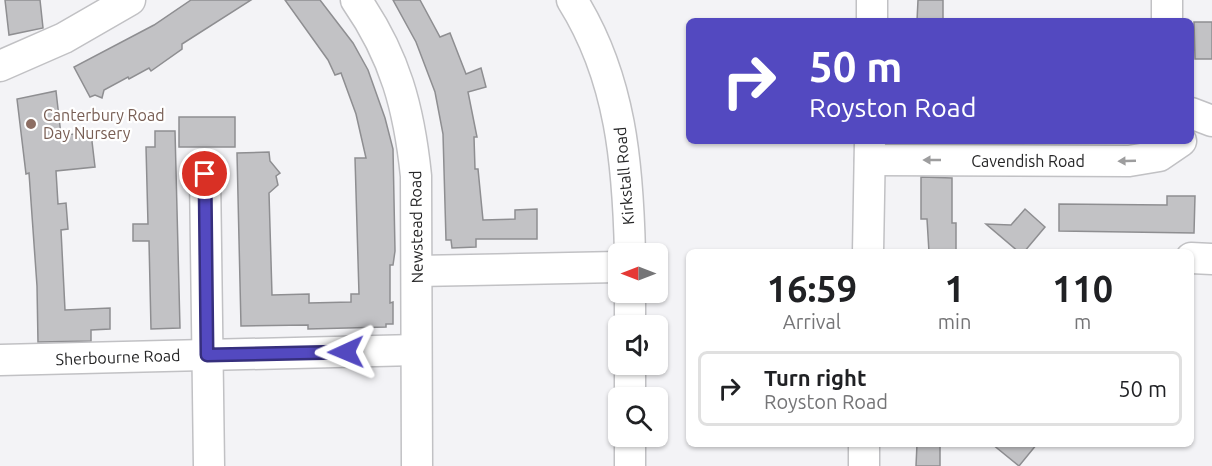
<!DOCTYPE html>
<html lang="en">
<head>
<meta charset="utf-8">
<style>
	:root { --surface:#fff; --page:#f6f6f6; --text:#202124; --muted:#757577; --line:#e0e0e0 }
	body { margin:0; font-family:Ubuntu,sans-serif; background:var(--page); color:var(--text); height:100vh; display:flex; flex-direction:column; font-size:22px; white-space:nowrap }
	* { box-sizing:border-box; margin:0 }
	p { font-size:20px; color:var(--muted) }
	.icon { flex:none; width:33px; height:33px; fill:none; stroke:currentColor; stroke-width:2; stroke-linecap:round; stroke-linejoin:round }
	.map { position:relative; flex:1; overflow:hidden }
	.panel { position:absolute; left:686px; top:249px; width:508px; height:198px; display:flex; flex-direction:column; background:var(--surface); border-radius:9px; box-shadow:0 2px 4px #0004 }
	.panel>* { flex:none }
	.hud { position:absolute; left:686px; top:18px; width:508px; height:126px; border-radius:9px; box-shadow:0 2px 4px #0004; background:#5349c0; color:#fff; overflow:hidden }
	.needle { width:39px; rotate:270deg }
	.controls { position:absolute; left:608px; top:243px; display:grid; gap:12px }
	.controls a { display:grid; place-items:center; width:60px; height:60px; border-radius:9px; background:var(--surface); box-shadow:0 2px 4px #0004; font-size:30px }
	.pin { position:absolute; display:grid; place-items:center; width:51px; height:51px; color:#fff; margin:-26px; border:3px solid #fff; border-radius:50%; box-shadow:0 2px 6px #0007 }
	.me { position:absolute; width:66px; margin:-33px; rotate:269deg; stroke-linejoin:round; filter:drop-shadow(0 0 4px #0008) }
	.turn { display:flex; align-items:center; gap:21px; height:126px; padding:0 24px; font-size:27px }
	.turn .icon { width:78px; height:78px; stroke-width:2.5 }
	.turn b { display:block; font-size:42px; line-height:51px }
	.eta { display:flex; justify-content:space-evenly; align-items:center; height:102px; text-align:center }
	.eta b { font-size:36px; font-weight:600; line-height:42px }
	ul { padding:0; list-style:none }
	li { display:flex; align-items:center; gap:18px; height:75px; margin:0 12px 9px; padding:0 12px; border:3px solid var(--line); border-radius:9px }
	li div { flex:1 }
	li b { display:block; font-size:22px }
	li em { font-style:normal }
	.map>svg:first-child { display:block }
</style>
</head>
<body>
<div class="map">
<svg width="1212" height="466" viewBox="0 0 1212 466">
	<rect width="100%" height="100%" fill="#f3f3f6"/>
	<g fill="#c2c2c5" stroke="#8e8e91" stroke-width="1.5">
		<polygon points="5,0 40,0 43,28 9,35"/>
		<polygon points="191,0 251,0 182,44 182,49 151,71 149,68 129,79 128,77 104,90 102,98 95,95 90,97 74,67 154,25"/>
		<polygon points="285,0 320,0 353,43 368,70 385,118 393,149 395,251 393,265 390,265 390,303 393,302 393,324 386,324 386,327 308,329 308,325 241,326 237,153 269,152 270,161 280,173 276,176 278,185 269,193 272,295 309,294 309,303 351,302 351,294 359,294 355,158 366,158 356,114 341,73 335,75 328,60"/>
		<polygon points="393,0 420,0 440,37 450,33 466,74 481,68 486,87 468,92 477,137 474,137 475,169 478,169 483,220 515,219 515,210 537,209 537,239 476,239 476,247 452,248 451,240 446,240 443,134 435,92 416,42"/>
		<polygon points="918,0 943,0 943,21 917,21"/>
		<polygon points="1194,22 1212,22 1212,59 1195,59"/>
		<polygon points="56,91 61,135 91,133 95,167 56,171 58,204 66,203 68,229 61,230 65,310 110,308 110,329 91,330 91,341 38,342 37,286 29,173 26,174 17,99"/>
		<rect x="179" y="117" width="56" height="30"/>
		<polygon points="155,131 175,131 180,328 151,329 149,241 133,241 133,224 148,224 146,147 155,147"/>
		<polygon points="921,177 952,178 952,223 956,223 956,252 929,252 927,219 921,219"/>
		<polygon points="1167,196 1195,196 1194,233 1059,231 1059,204 1167,205"/>
		<polygon points="1025,209 1045,227 1024,252 1019,252 986,224 1011,225"/>
		<polygon points="917,444 940,444 940,466 916,466"/>
		<polygon points="992,444 1037,444 1019,466"/>
	</g>
	<g fill="none" stroke-linecap="round" stroke-linejoin="round">
		<defs>
			<g id="minor">
				<path d="M356,0C395,56 409,108 416,176L417,466"/>
				<path d="M572,0C621,78 628,165 630,254"/>
				<polyline points="872,21 872,0"/>
				<polyline points="1167,21 1167,0"/>
				<polyline points="0,66 64,38 130,0"/>
				<polyline points="1191,113 1212,121"/>
				<polyline points="870,160 1129,161 1159,156 1181,141"/>
				<polyline points="205,174 209,466"/>
				<polyline points="868,252 870,141"/>
				<polyline points="1191,258 1212,259"/>
				<polyline points="417,271 618,267"/>
				<polyline points="630,326 630,292"/>
				<polyline points="0,360 416,350"/>
				<polyline points="630,398 630,364"/>
				<polyline points="630,466 630,436"/>
				<polyline points="864,466 864,444"/>
			</g>
		</defs>
		<use href="#minor" stroke="#c1c1c4" stroke-width="33"/>
		<use href="#minor" stroke="#fff" stroke-width="30"/>
	</g>
	<defs><path id="oneway-solid" d="M-6-.8H1V-3.2L6.5 0L1 3.2V.8H-6Z" transform="scale(1.5)"/></defs>
	<g fill="#9d9d9e">
		<use href="#oneway-solid" transform="translate(932 160) rotate(-180)"/>
		<use href="#oneway-solid" transform="translate(1127 161) rotate(178)"/>
	</g>
	<g fill="none" stroke-linecap="round" stroke-linejoin="round">
		<defs>
			<polyline id="route" points="205,174 207,355 346,352"/>
		</defs>
		<use href="#route" stroke="#362f7d" stroke-width="15"/>
		<use href="#route" stroke="#5349c0" stroke-width="10"/>
	</g>
	<circle fill="#8d6e63" stroke="#fff" stroke-width="2" cx="31" cy="124" r="6"/>
	<g text-anchor="middle" stroke-width="4.5" stroke-linejoin="round" paint-order="stroke">
		<g font-size="16" fill="#785e54" stroke="#fff" text-anchor="start">
			<text x="43" y="121">Canterbury Road<tspan x="43" dy="18">Day Nursery</tspan></text>
		</g>
		<g font-size="16" fill="#262627" stroke="#fff">
			<text x="1028" y="167">Cavendish Road</text>
			<text transform="translate(624 176) rotate(-95)" y="6">Kirkstall Road</text>
			<text transform="translate(416 227) rotate(-91)" y="6">Newstead Road</text>
			<text transform="translate(118 357) rotate(-2)" y="6">Sherbourne Road</text>
		</g>
	</g>
</svg>
<div class="controls">
<a><svg class="needle" viewBox="-14 -14 28 28"><path d="M0-13l5 13h-10z" fill="#e53935"/><path d="M0 13l5-13h-10z" fill="#757577"/></svg></a>
<a><svg class="icon" aria-label="sound" viewBox="0 0 24 24"><path d="M4 9h4l5-4v14l-5-4H4zM17 9q2 3 0 6"/></svg></a>
<a><svg class="icon" aria-label="search" viewBox="0 0 24 24"><circle cx="10" cy="10" r="6"/><path d="M15 15l6 6"/></svg></a>
</div>
<div class="pin" style="left:205px;top:174px;background:#d93025"><svg class="icon" aria-label="arrive" viewBox="0 0 24 24"><path d="M6 21V4h12l-3 4 3 4H6"/></svg></div>
<svg class="me" style="left:346px;top:352px" viewBox="-20 -20 40 40"><path d="M0-17L14 15 0 8-14 15z" fill="#5349c0" stroke="#fff" stroke-width="4"/></svg>
<div class="hud">
<div class="turn"><svg class="icon" aria-label="right" viewBox="0 0 24 24"><path d="M7 20v-9h11M14 6l5 5-5 5"/></svg><div><b>50 m</b>Royston Road</div></div>
</div>
<section class="panel">
<div class="eta">
<div><b>16:59</b><p>Arrival</p></div>
<div><b>1</b><p>min</p></div>
<div><b>110</b><p>m</p></div>
</div>
<ul>
<li><svg class="icon" aria-label="right" viewBox="0 0 24 24"><path d="M7 20v-9h11M14 6l5 5-5 5"/></svg><div><b>Turn right</b><p>Royston Road</p></div><em>50 m</em></li>
</ul>
</section>
</div>
</body>
</html>
